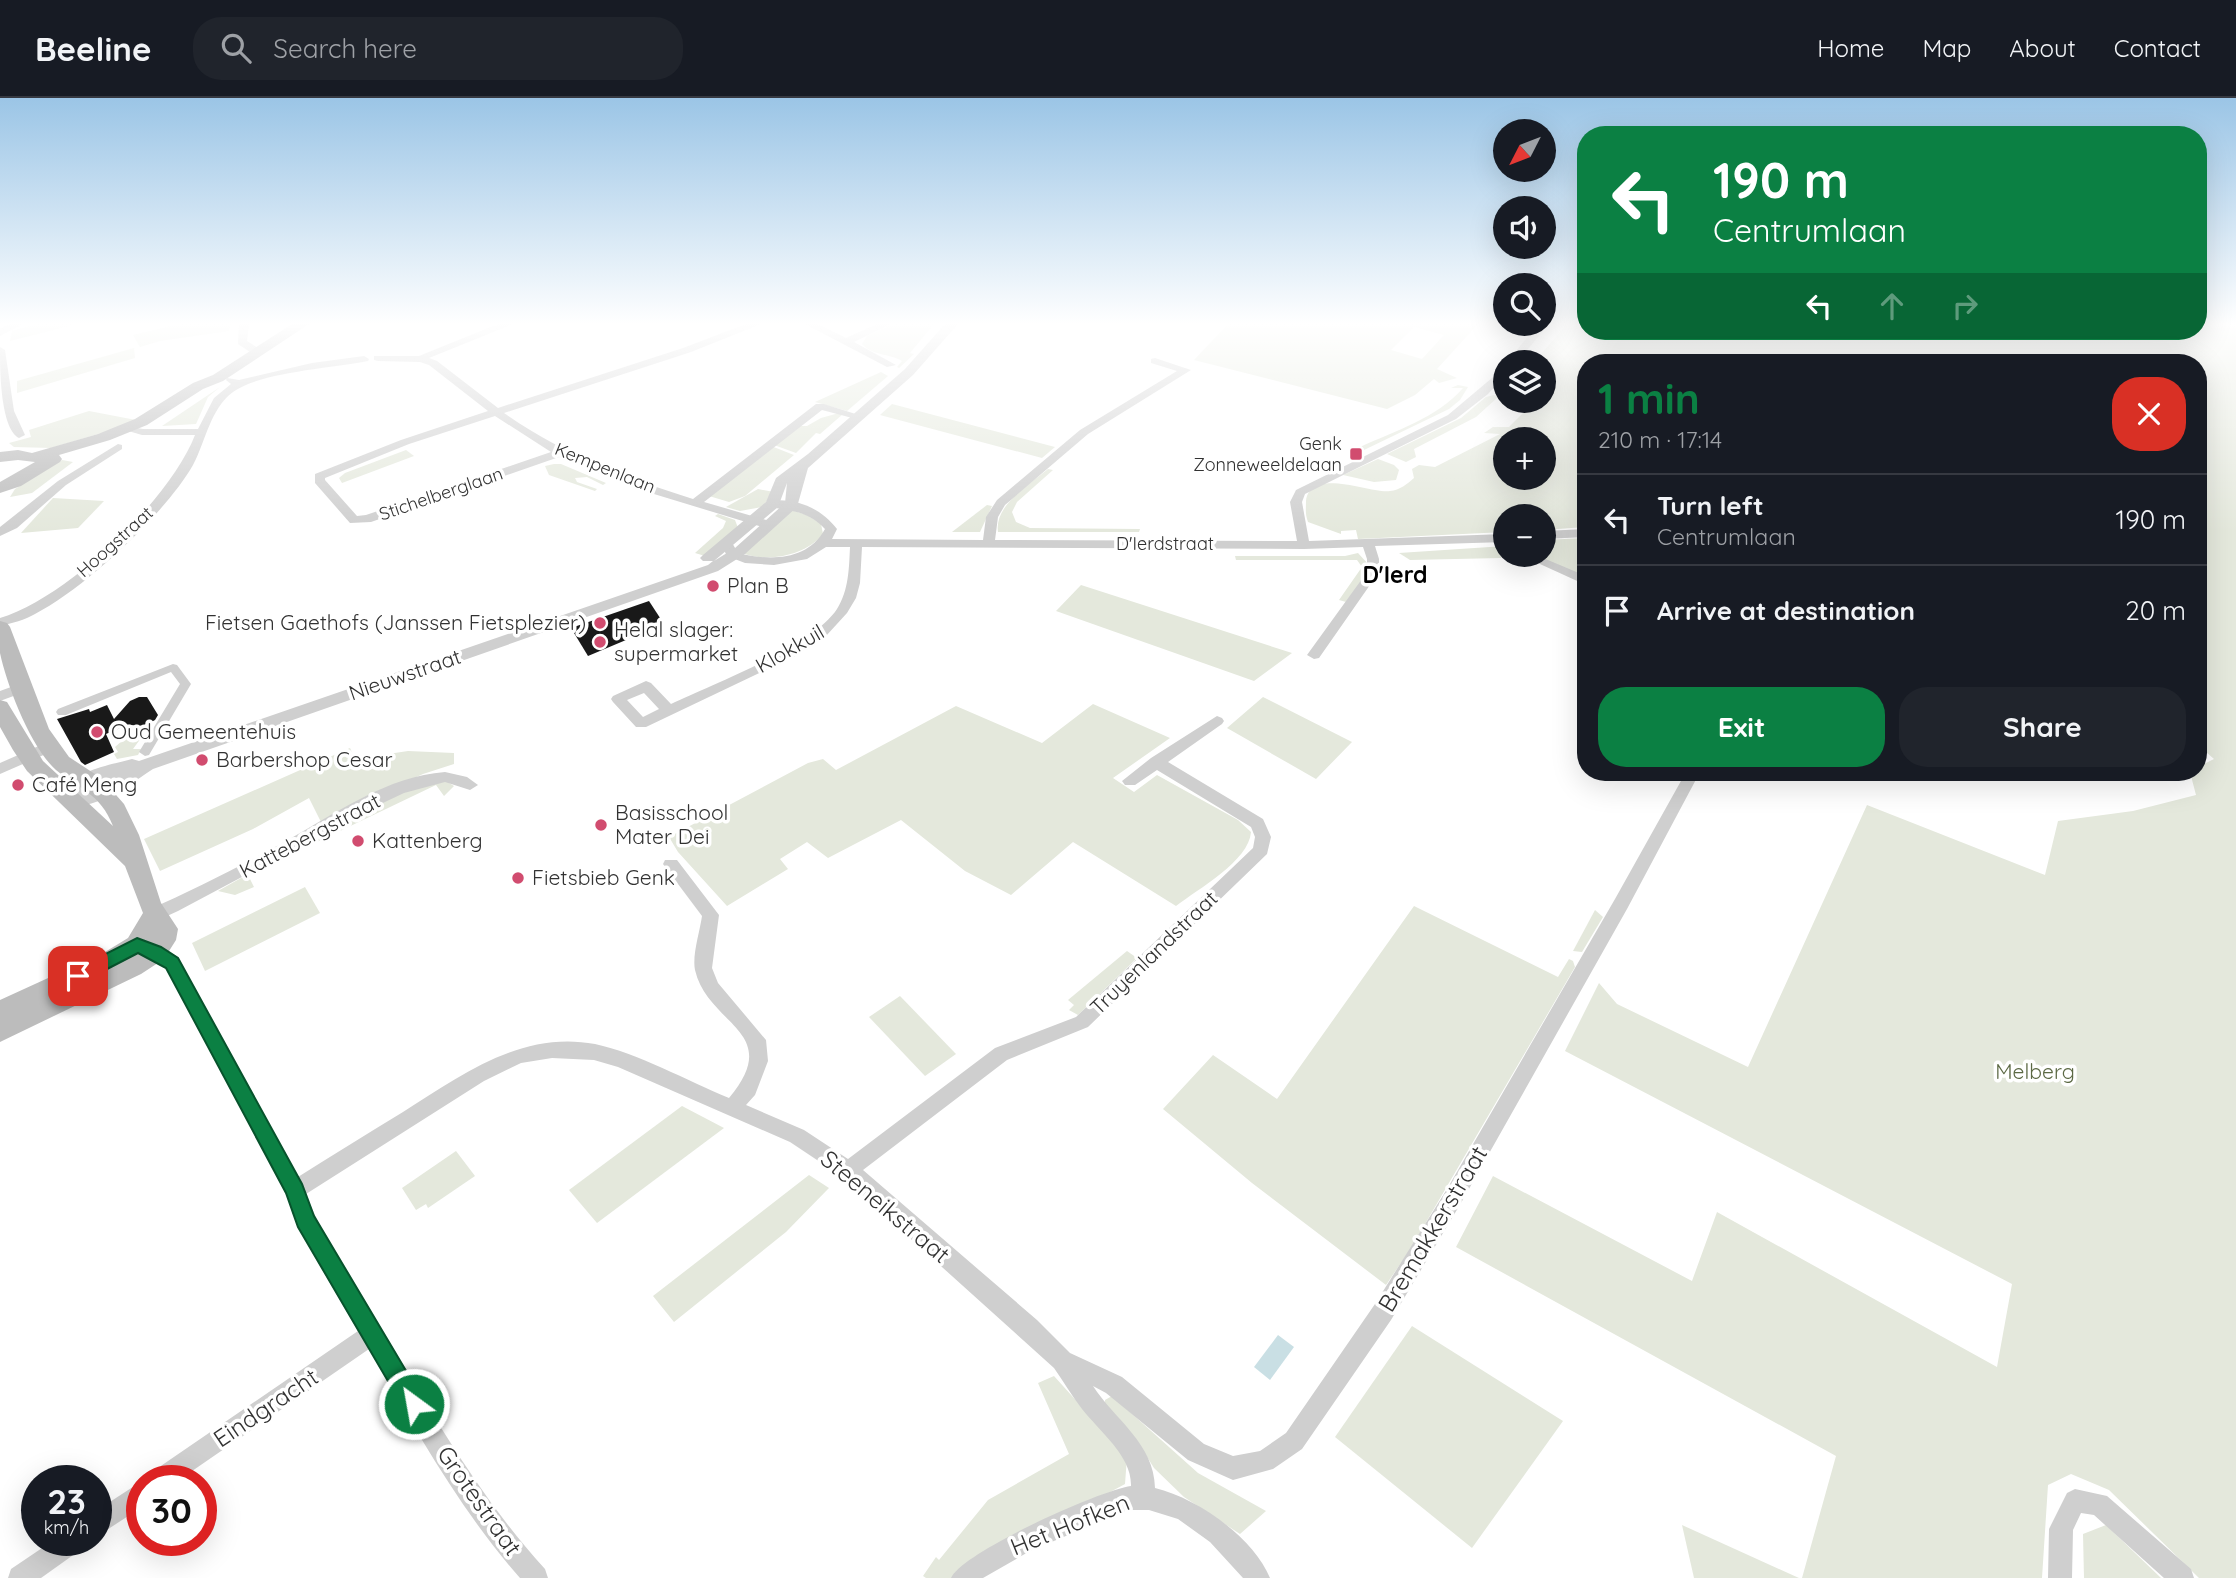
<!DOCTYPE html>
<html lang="en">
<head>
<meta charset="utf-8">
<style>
	:root { --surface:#171b24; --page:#20242c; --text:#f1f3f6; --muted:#9ea1a6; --line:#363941; --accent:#0b8043 }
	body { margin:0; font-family:Quicksand,sans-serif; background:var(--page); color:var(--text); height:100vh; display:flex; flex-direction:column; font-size:26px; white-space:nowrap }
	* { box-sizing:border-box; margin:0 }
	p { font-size:23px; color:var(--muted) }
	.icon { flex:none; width:38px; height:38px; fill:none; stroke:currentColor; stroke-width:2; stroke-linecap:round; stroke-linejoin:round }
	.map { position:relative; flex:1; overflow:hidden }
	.panel { position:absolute; left:1577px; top:256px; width:630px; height:427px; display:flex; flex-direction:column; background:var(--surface); border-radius:28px; box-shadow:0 7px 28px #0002 }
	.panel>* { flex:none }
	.guide { position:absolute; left:1577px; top:28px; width:630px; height:214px; border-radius:28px; box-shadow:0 7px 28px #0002; background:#0b8043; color:#fff; overflow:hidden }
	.needle { width:46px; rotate:228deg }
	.tools { position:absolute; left:1493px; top:21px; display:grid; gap:14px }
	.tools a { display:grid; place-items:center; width:63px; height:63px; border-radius:50%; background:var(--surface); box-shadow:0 7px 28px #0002; font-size:35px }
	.speed { position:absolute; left:21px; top:1367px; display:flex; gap:14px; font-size:35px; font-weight:700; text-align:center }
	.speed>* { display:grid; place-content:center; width:91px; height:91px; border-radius:50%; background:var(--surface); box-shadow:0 7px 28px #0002; line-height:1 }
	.speed small { font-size:18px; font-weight:400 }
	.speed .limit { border:10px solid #d22; background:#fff; color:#111 }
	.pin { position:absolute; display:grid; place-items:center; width:60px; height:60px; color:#fff; margin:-30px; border-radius:14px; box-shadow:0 4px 10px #0006 }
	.me { position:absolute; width:77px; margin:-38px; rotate:328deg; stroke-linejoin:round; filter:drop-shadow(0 0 5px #0008) }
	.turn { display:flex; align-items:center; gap:24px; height:147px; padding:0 21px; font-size:32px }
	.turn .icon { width:91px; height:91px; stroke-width:2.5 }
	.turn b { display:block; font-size:49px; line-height:60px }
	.lanes { display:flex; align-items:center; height:66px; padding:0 21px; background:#0003; justify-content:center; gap:35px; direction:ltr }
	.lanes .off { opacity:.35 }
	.round { display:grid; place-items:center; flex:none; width:74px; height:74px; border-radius:28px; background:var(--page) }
	.headline { display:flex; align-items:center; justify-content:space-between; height:119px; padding:0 21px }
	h1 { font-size:42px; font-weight:800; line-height:52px; color:var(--accent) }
	.primary-button { display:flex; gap:14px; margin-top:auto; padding:14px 21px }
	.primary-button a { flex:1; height:80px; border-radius:28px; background:var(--accent); color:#fff; font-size:28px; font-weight:800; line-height:80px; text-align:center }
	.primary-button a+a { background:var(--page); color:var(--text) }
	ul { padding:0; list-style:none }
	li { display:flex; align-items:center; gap:21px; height:91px; padding:0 21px; border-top:2px solid var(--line) }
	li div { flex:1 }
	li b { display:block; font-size:26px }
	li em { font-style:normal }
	header { display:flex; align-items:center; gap:42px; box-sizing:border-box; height:98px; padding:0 35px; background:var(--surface); border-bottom:2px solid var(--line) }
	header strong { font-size:33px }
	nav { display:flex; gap:38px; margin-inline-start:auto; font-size:24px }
	.search { width:490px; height:63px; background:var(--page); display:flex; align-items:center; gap:18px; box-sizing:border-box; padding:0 24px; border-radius:28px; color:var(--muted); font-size:26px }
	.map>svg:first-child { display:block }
</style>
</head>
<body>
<header>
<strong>Beeline</strong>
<div class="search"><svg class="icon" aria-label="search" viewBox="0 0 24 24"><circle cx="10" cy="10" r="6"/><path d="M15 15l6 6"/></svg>Search here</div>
<nav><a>Home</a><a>Map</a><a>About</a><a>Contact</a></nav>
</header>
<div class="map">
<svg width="2236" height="1480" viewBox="0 0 2236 1480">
	<rect width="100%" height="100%" fill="#fff"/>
	<g fill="#e4e8dc" fill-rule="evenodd">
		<polygon points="35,226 77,226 10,243 12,233"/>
		<polygon points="179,226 231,226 229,233 160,243 140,249 133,237"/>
		<path d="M893,226H934L910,255L914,256L899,270L897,269L902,263C889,255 872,258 862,246L867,238Z"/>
		<path d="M1228,226H1478L1437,271L1457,280L1439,285L1434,281L1415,297L1387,311L1194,262ZM1414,229L1444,237L1422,261L1391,252Z"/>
		<path d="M1567,226H1585L1586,233H2198V226H2236V1480H2199L2109,1392L2071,1376L2048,1387L2042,1480H1802L1836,1358L1456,1149L1493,1078L1692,1183L1717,1114L1997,1269L2012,1186L1565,953L1599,885L1617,906L1748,969L1867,707L2045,777L2058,723L2133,713L2196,697L2190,674H2198V669L2214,661L2198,647V264H1586L1585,429L1544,432V418H1505V434L1358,441L1356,432L1341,433V436L1308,424C1305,416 1306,411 1306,403C1310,368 1371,396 1390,393C1400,392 1407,386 1414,380L1412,371L1419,367L1435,369L1500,336L1484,335L1493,329H1509L1530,308H1520V303H1544V264H1534ZM1505,341H1544V380H1505Z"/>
		<polygon points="134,250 135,260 17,295 17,283"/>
		<polygon points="881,274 888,278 847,313 815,304"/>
		<path d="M1458,287L1468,289L1460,302L1449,311L1364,352L1360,349C1395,333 1437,320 1463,290H1451Z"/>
		<polygon points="220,289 208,299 196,326 162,328"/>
		<polygon points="1494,297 1505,301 1504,305 1498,299 1476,319 1414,351 1416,359 1406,364 1387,356 1461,320 1486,299"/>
		<polygon points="892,306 1055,349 1042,360 880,317"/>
		<polygon points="89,313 136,322 108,333 51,350 14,349 9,345 31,339 29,332"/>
		<polygon points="839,315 843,316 820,336 816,335 796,355 774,347 799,328 807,328 821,320"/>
		<polygon points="771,348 794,357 745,398 729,404 709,398"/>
		<polygon points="406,352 414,358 342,385 339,380 345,375"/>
		<polygon points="1378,361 1394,367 1399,372 1396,382 1374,384 1343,377"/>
		<polygon points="62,362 73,364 32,395 10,399 15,391"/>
		<polygon points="554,366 561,366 606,385 603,387 587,379 575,380 577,384 597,391 595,393 549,377 545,368"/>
		<path d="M1048,371L1053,372L1017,404L1012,414L1016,424L1030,430L1140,431L1139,434H998C994,407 1030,386 1048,371Z"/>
		<polygon points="758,391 774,394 762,409 740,413 726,409"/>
		<polygon points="53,400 104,403 78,430 21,435"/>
		<polygon points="987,407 992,408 980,434 952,434"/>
		<path d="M791,412L807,417L821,426L823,436C805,458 767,465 742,455Z"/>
		<polygon points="718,416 735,422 738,430 705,458 695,455 723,430 726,423 715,418"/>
		<polygon points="1585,440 1585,481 1531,457 1544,457 1544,442"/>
		<polygon points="1505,448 1501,460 1410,462 1399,455"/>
		<polygon points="1358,455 1369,467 1366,477 1346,504 1339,502 1362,469 1357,462 1236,462 1235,458 1345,458"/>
		<polygon points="1081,487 1292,555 1254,583 1056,513"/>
		<polygon points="1263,599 1352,644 1316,681 1227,630"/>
		<path d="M1093,606L1170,640L1113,680L1134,694L1157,677L1238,722L1251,734C1249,763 1198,791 1176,808L1073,744L1011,797L965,773L901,722L828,760L807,744L780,761L788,771L727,808L678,754L669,739L808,665L823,661L836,672L956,608L1042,645Z"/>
		<polygon points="131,635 144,636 133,651 141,651 138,657 117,661 114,656 118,654 115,649"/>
		<polygon points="350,650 355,661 408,653 454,655 454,666 423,676 321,724 309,700 253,731 160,773 144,741"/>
		<polygon points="446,683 454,688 444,698 436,687 248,777 254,789 235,797 218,793 350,718 406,693"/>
		<polygon points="305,789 320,815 205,873 192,845"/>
		<polygon points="1414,808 1558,879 1569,861 1573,863 1575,869 1411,1150 1386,1187 1252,1085 1163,1011 1213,957 1277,1001"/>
		<polygon points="1595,812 1603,819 1582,854 1573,853"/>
		<polygon points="1127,853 1137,860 1078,917 1069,912 1074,907 1068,902"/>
		<polygon points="900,898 956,956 925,978 869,919"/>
		<polygon points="682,1008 724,1030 597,1125 569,1092"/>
		<polygon points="456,1053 475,1078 428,1110 426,1106 416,1112 402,1090"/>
		<polygon points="809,1077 829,1090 786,1134 674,1224 653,1198"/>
		<polygon points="1412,1228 1563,1323 1472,1450 1335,1339"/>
		<polygon points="1054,1278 1127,1359 1125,1386 952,1480 926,1480 923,1478 936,1459 939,1462 988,1402 1069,1356 1038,1285"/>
		<polygon points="1112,1298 1198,1375 1266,1413 1240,1436 1184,1399 1154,1370 1137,1343 1105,1310 1105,1302"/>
		<polygon points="1682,1427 1799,1480 1694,1480"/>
		<polygon points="2106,1427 2161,1480 2084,1480 2083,1436"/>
	</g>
	<polygon fill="#c9dfe4" points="1278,1237 1294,1249 1270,1282 1254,1269"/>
	<g fill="#191919">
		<polygon points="649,503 664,526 588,558 571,530"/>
		<polygon points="139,599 147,599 158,617 155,622 144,628 117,626 120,630 106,636 114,654 85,667 81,664 57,621 89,611 90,614 107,607 114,621 130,603"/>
	</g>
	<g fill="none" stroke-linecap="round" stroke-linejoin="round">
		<polygon fill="#cfcfcf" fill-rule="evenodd" points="173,566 177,567 191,586 149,657 145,658 139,654 180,586 171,574 66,617 58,617 56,614 58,611"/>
		<g fill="#cfcfcf" fill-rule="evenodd">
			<polygon points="9,226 23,226 0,238 0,231"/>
			<polygon points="239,226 249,226 247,243 261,252 261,256 253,256 238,246"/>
			<path d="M498,226H513L429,260L437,263L498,310L683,250L746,226H761L691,254L504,315C562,356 626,380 693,401L816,306H824L865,319L860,322L822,312L704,404L773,424L775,427L769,431L631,389L559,359L371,424L350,425L315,385V376L401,342L488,313L429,267L420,264L378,263L374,262V258H419ZM495,318L551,354L366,417L357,418L325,382V380L409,346Z"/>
			<polygon points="805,226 818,226 846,240 877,226 891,226 854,244 896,267 887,269"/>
			<polygon points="1538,226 1549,226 1517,264 1507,264"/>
			<path d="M0,249L5,252L14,313L25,337L19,340C0,330 0,270 0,249Z"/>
			<path d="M364,258L369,261L368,263C334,270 260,274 233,294C210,311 206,343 193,367C165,416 85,490 35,516C25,522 12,525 0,528V520C67,500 170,402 195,337H142L125,332V328L143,331H198L214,300L231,286L226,282L227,280L239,282L312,265Z"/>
			<path d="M1155,260L1191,272L1088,336L1005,407L998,419L995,442L1297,443L1290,404L1296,392L1448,317L1505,269V278L1488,296L1456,321L1305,396L1302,404L1309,443L1505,436V444L1375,448L1379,461V474L1319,560L1314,561L1307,557L1367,474V461L1363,449L1304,451L862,449L860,485L856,500L847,515L826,538L795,558L646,629H636L613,604L611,601L613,598L646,583L651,585L671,606C713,586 813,548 837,511C849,492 849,470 850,449H826L807,461L774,467L745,465L727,458L721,446L727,442L731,443L738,455C769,463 808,463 825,431C808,413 792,413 769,409V403C795,399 821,410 837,431L832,441L983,442L986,419L997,402L1080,332L1177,273L1151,265V261ZM644,595L659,611L643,619L627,602Z"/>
			<polygon points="118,346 122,347 122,351 66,387 17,430 0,438 0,429 58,383"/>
			<polygon points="1586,431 1586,439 1544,441 1544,433"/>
			<polygon points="1520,457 1536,457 1586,478 1586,487"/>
			<polygon points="22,585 27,587 29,590 27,593 0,603 0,593"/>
			<path d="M1217,618L1222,620L1224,623L1222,626L1168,664L1263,721L1271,739L1267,756L1088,929L1007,962L863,1072L1037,1222L1070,1255L1122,1279L1204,1346L1233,1358L1260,1353L1286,1335L1375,1206L1447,1091L1615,801L1686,674H1700L1627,811L1461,1105L1391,1222L1302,1351L1273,1371L1233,1382L1188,1362L1106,1295L1093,1288C1115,1322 1154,1345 1155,1390C1197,1400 1253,1439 1270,1480H1243L1210,1444L1178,1421L1149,1412H1128L1030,1453L983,1480H951C962,1454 1101,1392 1131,1388C1132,1358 1100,1334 1082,1311C1072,1298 1063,1283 1054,1270L841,1078L790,1044L618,969L594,962L552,960L521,965L484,983L306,1096C325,1145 355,1187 382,1232C432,1315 479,1399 545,1471L548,1480H520C459,1411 415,1330 369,1251L179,1382H149L152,1374L358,1233L313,1156L286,1096L166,870L140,855L137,850L140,845C153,841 167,854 178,860L298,1079C333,1057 368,1035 403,1014C461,977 522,932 595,946C637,955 688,983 729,1000C785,933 708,928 695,872C692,857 700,833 702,818L663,766L665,762H677L719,817L712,870L718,885L766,942L768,963L755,997L746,1007L804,1032L848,1061L995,950L1076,919L1253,750L1255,739L1251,729L1157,672L1135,687H1125L1122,683L1151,660Z"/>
			<polygon points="50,643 57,648 55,652 0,676 0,665"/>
			<path d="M445,674L467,679L478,687L470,692L445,684L404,695L368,712L178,813L154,824L148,822L146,817L148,812C195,791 242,767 288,742C336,715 388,678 445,674Z"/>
			<polygon points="142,1383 142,1409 96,1439 96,1413"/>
			<polygon points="2075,1391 2107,1398 2191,1471 2194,1480 2164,1480 2094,1417 2081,1415 2073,1432 2072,1480 2048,1480 2049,1431 2067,1395"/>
			<polygon points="54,1442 87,1442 83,1450 41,1480 8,1480 11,1471"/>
		</g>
		<path fill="#cfcfcf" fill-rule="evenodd" d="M945,226H958L913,277L808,370L797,409L745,456L718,473L153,671C130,686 94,715 64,706L62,701L69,695L67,690C79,671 111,667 132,661L139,663L708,467L713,463H703L700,460L703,457L766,404L776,380L808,356L905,271ZM787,385L785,405L735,450L714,463L778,409ZM111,680L97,689L87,691Z"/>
		<g fill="#bcbcbc" fill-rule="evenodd">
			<polygon points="292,226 309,226 223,283 203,291 147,327 110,342 59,357 62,361 60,364 21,388 0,395 0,384 35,364 18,362 0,364 0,354 18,352 32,355 98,336 135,321 193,285 213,277"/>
			<path d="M0,523L7,525L10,529L49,631L69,659L101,680L124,706L139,737L161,805L178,831L176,842L164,861L141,876L0,944V902L105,854L128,840L143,815L125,768L27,673L13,652L0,629V602L7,604L43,663L113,728C100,695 80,692 56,672C31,650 7,588 0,555C0,545 0,533 0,523Z"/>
		</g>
	</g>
	<linearGradient id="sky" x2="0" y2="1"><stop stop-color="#9bc5e6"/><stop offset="0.52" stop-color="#fff"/><stop offset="1" stop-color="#fff" stop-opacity="0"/></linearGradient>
	<rect width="2236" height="434" fill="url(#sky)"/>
	<polygon fill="#0b8043" stroke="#07532c" stroke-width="2" points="137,840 161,849 178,860 302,1086 314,1118 421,1298 425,1306 421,1314 414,1317 406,1314 298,1129 286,1095 166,870 138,855 84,883 78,885 72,883 69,878 72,873"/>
	<g fill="#d14c6f" stroke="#fff" stroke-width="2.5">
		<rect x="1349" y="349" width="14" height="14" rx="3.5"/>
		<circle cx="713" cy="488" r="7"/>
		<circle cx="600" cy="525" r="7"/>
		<circle cx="600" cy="544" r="7"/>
		<circle cx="97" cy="634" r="7"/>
		<circle cx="202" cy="662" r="7"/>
		<circle cx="18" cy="687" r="7"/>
		<circle cx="601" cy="727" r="7"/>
		<circle cx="358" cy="743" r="7"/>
		<circle cx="518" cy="780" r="7"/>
	</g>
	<g text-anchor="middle" stroke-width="7" stroke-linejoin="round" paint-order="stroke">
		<g font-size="18" fill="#323232" stroke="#fff" text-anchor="end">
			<text x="1342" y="352">Genk<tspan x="1342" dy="21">Zonneweeldelaan</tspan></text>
		</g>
		<g font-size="18" fill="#323232" stroke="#fff">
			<text transform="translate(605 370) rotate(22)" y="6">Kempenlaan</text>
			<text transform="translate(441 396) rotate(-19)" y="6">Stichelberglaan</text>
			<text transform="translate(115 444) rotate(-42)" y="6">Hoogstraat</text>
			<text x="1165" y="452">D'Ierdstraat</text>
		</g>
		<g font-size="21" fill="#323232" stroke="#fff" text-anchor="start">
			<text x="727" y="495">Plan B</text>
			<text x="586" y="532" text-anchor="end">Fietsen Gaethofs (Janssen Fietsplezier)</text>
			<text x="614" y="539">Helal slager:<tspan x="614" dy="24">supermarket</tspan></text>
			<text x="111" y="641">Oud Gemeentehuis</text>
			<text x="216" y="669">Barbershop Cesar</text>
			<text x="32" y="694">Café Meng</text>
			<text x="615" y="722">Basisschool<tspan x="615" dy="24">Mater Dei</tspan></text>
			<text x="372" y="750">Kattenberg</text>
			<text x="532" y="787">Fietsbieb Genk</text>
		</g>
		<g font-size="21" fill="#323232" stroke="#fff">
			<text transform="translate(790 551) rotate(-30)" y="7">Klokkuil</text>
			<text transform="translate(405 577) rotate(-19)" y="7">Nieuwstraat</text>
			<text transform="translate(310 738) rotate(-28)" y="7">Kattebergstraat</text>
			<text transform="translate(1154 855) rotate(-44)" y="7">Truyenlandstraat</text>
		</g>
		<g font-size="21" fill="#5c6944" stroke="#fff">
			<text x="2035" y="981">Melberg</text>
		</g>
		<g font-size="23" font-weight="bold" fill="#000" stroke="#fff">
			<text x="1395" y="485">D'Ierd</text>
		</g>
		<g font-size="24" fill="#323232" stroke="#fff">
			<text transform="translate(885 1109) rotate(40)" y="8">Steeneikstraat</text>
			<text transform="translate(1433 1131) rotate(-59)" y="8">Bremakkerstraat</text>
			<text transform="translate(266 1310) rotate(-34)" y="8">Eindgracht</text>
			<text transform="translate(479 1403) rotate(55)" y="8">Grotestraat</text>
			<text transform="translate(1070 1427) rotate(-22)" y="8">Het Hofken</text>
		</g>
	</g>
</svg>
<div class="tools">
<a><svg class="needle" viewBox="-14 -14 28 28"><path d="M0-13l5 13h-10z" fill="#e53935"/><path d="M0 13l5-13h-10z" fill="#9ea1a6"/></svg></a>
<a><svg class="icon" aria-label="sound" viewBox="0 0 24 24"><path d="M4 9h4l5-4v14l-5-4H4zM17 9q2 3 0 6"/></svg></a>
<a><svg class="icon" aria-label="search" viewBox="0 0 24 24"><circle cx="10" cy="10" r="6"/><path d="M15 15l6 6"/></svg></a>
<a><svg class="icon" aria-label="layers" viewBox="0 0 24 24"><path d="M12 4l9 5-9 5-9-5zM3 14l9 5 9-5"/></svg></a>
<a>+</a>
<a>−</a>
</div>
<div class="speed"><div>23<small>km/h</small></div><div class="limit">30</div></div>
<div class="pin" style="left:78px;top:878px;background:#d93025"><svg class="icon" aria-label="arrive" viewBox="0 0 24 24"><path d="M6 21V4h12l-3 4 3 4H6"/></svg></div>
<svg class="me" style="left:414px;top:1306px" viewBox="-20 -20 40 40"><circle r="17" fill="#0b8043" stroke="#fff" stroke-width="3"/><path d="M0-11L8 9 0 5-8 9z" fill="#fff"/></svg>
<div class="guide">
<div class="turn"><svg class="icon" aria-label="left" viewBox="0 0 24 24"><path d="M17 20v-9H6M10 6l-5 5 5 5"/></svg><div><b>190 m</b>Centrumlaan</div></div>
<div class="lanes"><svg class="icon" aria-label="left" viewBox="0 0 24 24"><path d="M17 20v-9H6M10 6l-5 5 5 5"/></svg><svg class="icon off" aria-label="ahead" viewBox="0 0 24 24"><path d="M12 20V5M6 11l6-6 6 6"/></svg><svg class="icon off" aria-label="right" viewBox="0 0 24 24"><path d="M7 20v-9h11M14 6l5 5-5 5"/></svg></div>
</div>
<section class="panel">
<div class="headline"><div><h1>1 min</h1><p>210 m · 17:14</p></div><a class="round" style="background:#d93025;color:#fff"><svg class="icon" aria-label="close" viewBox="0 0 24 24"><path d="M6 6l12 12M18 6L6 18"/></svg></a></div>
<ul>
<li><svg class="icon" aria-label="left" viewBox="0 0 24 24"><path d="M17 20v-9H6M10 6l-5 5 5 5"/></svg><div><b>Turn left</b><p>Centrumlaan</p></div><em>190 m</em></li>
<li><svg class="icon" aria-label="arrive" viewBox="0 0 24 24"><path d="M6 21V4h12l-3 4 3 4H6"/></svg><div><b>Arrive at destination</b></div><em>20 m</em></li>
</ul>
<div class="primary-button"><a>Exit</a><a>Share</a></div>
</section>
</div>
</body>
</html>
